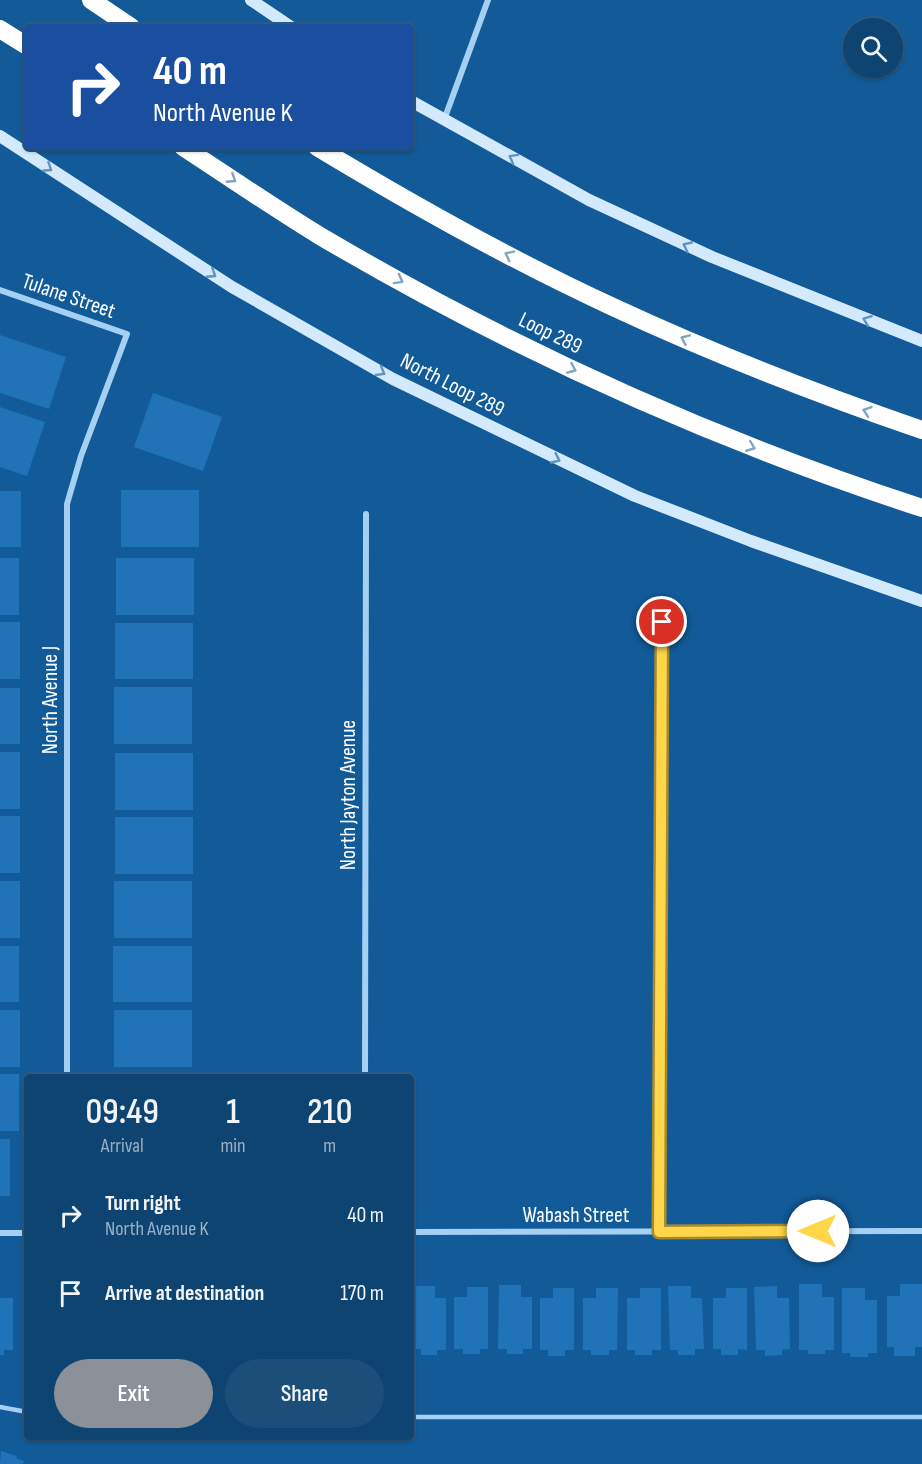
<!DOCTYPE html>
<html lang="en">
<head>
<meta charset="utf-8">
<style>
	:root { --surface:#0e4472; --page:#1c4e7a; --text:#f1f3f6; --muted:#9bb0c4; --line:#2e5c84; --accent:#8c9099 }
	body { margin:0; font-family:"Sofia Sans Condensed",sans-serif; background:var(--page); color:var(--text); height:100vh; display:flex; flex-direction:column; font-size:22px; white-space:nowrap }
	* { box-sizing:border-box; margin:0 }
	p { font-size:20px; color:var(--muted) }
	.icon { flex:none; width:33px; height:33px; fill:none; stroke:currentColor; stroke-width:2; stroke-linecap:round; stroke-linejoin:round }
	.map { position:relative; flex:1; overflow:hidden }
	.details { position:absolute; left:24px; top:1074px; width:390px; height:366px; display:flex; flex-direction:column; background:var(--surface); border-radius:6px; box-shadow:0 2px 4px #0004,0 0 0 2px var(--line) }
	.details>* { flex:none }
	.banner { position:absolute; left:24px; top:24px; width:390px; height:126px; border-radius:6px; box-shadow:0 2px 4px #0004,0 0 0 2px var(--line); background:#1a4fa0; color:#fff; overflow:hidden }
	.fabs { position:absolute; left:843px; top:18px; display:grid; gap:12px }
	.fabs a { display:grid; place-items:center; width:60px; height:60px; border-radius:50%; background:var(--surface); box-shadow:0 2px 4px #0004,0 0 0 2px var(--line); font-size:30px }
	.pin { position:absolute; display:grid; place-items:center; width:51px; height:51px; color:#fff; margin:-26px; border:3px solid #fff; border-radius:50%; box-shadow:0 2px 6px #0007 }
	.me { position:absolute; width:66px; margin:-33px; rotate:270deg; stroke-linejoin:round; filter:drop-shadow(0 0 4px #0008) }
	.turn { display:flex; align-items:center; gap:21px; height:126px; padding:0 30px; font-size:27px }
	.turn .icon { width:78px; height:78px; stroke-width:2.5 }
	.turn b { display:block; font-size:42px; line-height:51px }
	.eta { display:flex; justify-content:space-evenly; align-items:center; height:102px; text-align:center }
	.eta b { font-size:36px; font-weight:600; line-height:42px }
	.button { display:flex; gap:12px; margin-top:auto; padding:12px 30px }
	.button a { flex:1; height:69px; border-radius:36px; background:var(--accent); color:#fff; font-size:24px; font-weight:600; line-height:69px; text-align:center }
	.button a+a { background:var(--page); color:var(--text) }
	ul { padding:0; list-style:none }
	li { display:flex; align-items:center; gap:18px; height:78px; padding:0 30px }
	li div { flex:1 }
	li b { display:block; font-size:22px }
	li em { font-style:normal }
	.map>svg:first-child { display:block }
</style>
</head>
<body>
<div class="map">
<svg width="922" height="1464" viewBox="0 0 922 1464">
	<rect width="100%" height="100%" fill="#125b98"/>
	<g fill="#2073b7">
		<polygon points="0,335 66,357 49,409 0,393"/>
		<polygon points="153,393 222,417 203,471 134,447"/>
		<polygon points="0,407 45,422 27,476 0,467"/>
		<rect x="121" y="490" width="78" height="57"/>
		<rect x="0" y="491" width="21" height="56"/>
		<rect x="0" y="558" width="19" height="57"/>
		<rect x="116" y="558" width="78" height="57"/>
		<rect x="0" y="622" width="20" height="57"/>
		<rect x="115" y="623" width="78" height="56"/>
		<rect x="114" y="687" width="78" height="57"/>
		<rect x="0" y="688" width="20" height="56"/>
		<rect x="0" y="752" width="20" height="57"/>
		<rect x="115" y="753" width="78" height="57"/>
		<rect x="0" y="816" width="20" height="57"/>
		<rect x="115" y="817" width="78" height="57"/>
		<rect x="0" y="881" width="20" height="57"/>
		<rect x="114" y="881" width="78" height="57"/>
		<rect x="0" y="946" width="19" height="56"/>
		<rect x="113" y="946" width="79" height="56"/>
		<rect x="0" y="1010" width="20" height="57"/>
		<rect x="114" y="1010" width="78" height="57"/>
		<rect x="0" y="1074" width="19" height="57"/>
		<rect x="113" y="1074" width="78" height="3"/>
		<rect x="0" y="1139" width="10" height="57"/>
		<polygon points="799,1284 822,1284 822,1297 834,1297 834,1350 825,1350 825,1354 808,1354 808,1350 799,1350"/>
		<polygon points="900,1284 922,1284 922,1347 915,1347 915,1356 894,1356 894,1347 887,1347 887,1296 900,1296"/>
		<polygon points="499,1285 521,1285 521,1297 532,1297 532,1349 523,1349 523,1354 507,1354 507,1349 498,1349"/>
		<polygon points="412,1286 435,1286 435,1298 446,1298 446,1350 437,1350 437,1355 421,1355 421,1349 412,1349"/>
		<polygon points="668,1286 691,1286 691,1298 702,1298 704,1349 695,1349 695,1355 678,1355 678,1350 670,1350"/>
		<polygon points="777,1286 777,1298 789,1298 790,1349 782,1350 782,1355 765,1356 765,1350 756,1350 754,1287"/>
		<polygon points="467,1287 488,1287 488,1349 480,1349 480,1354 463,1354 463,1349 454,1349 454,1297 467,1297"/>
		<polygon points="553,1288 574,1288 574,1350 565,1350 565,1356 548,1356 548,1350 540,1350 540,1298 553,1298"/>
		<polygon points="596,1288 618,1288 617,1350 609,1350 609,1355 591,1355 591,1350 583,1350 583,1298 596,1298"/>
		<polygon points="640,1288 661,1288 661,1350 652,1350 652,1355 635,1355 635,1350 627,1350 627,1298 640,1298"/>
		<polygon points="726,1288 747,1288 747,1350 738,1349 738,1355 721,1355 721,1349 713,1349 713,1298 726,1298"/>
		<polygon points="842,1288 865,1288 865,1300 877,1300 877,1353 868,1353 868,1357 850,1357 850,1353 842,1353"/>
		<polygon points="25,1297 27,1297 27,1349 24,1349"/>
		<polygon points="0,1298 13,1298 13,1350 4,1350 4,1355 0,1355"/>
		<polygon points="1,1451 17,1456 16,1458 24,1461 23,1464 0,1464"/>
	</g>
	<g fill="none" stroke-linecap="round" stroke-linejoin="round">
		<g stroke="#a4d0f3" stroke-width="4.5">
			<polyline points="0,1407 27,1412"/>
			<polyline points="411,1417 922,1417"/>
		</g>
		<g stroke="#a4d0f3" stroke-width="6">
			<polyline points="444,120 488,0"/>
			<polyline points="0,290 127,334 81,456 67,504 67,1077"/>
			<polyline points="365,1077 366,514"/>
			<polyline points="411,1232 922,1231"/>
			<polyline points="659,1232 662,623"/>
			<polyline points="0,1233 27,1233"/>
		</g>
		<g stroke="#d3eafd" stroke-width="12">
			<polyline points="251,0 291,27"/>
			<polyline points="411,101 589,200 712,257 922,341"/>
			<polyline points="0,136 232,287 393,379 635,496 751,541 922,601"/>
		</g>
		<g stroke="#fff" stroke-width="18">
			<polyline points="91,0 131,27"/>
			<polyline points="0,29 27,46"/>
			<path d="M183,147C229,177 274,208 320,236C510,348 713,440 922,508"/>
			<path d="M317,147C413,205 511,260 613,307C714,354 817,394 922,430"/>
		</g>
	</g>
	<defs><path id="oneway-chevron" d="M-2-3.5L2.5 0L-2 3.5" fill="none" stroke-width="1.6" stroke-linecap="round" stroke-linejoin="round" transform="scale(1.5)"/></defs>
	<g stroke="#5f94c0">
		<use href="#oneway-chevron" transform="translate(513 158) rotate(-151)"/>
		<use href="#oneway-chevron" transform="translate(48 168) rotate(33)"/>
		<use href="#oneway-chevron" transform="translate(687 246) rotate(-155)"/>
		<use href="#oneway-chevron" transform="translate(212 274) rotate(33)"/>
		<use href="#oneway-chevron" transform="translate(867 320) rotate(-159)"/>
		<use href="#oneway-chevron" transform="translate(381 372) rotate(30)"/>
		<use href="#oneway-chevron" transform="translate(556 459) rotate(25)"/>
	</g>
	<g stroke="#7da5c6">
		<use href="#oneway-chevron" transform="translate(232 179) rotate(33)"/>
		<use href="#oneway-chevron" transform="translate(509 255) rotate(-153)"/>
		<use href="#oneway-chevron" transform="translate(399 280) rotate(29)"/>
		<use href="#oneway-chevron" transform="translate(685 339) rotate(-156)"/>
		<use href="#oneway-chevron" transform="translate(572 369) rotate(24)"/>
		<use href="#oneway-chevron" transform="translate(867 411) rotate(-161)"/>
		<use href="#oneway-chevron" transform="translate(751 447) rotate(22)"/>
	</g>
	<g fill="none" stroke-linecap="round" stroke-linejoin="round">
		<defs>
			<polyline id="route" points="662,622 659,1232 818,1231"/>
		</defs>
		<use href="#route" stroke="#a68a30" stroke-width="15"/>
		<use href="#route" stroke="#ffd54a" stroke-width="10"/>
	</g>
	<g text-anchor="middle" stroke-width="6" stroke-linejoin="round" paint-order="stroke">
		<g font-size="22" fill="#fff" stroke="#125b98">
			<text transform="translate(69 295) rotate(19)" y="8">Tulane Street</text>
			<text transform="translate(551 332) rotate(26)" y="8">Loop 289</text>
			<text transform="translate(453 384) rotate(27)" y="8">North Loop 289</text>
			<text transform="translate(49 700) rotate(-90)" y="8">North Avenue J</text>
			<text transform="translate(347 795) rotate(-90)" y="8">North Jayton Avenue</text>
			<text x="576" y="1222">Wabash Street</text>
		</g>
	</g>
</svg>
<div class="fabs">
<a><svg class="icon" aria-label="search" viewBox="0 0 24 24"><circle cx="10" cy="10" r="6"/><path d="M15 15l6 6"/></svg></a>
</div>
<div class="pin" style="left:662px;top:622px;background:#d93025"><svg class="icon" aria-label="arrive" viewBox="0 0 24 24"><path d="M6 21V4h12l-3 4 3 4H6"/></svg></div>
<svg class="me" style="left:818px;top:1231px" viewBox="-20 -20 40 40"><circle r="19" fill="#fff"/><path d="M0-13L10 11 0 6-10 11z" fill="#ffd54a"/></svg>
<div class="banner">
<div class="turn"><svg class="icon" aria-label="right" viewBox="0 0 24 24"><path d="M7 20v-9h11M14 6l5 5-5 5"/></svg><div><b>40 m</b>North Avenue K</div></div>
</div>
<section class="details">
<div class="eta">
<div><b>09:49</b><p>Arrival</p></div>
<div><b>1</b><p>min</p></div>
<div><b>210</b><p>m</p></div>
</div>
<ul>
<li><svg class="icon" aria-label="right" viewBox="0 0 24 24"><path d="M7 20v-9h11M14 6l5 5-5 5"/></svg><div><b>Turn right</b><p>North Avenue K</p></div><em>40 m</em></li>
<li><svg class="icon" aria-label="arrive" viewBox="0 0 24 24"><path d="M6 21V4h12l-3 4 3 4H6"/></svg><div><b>Arrive at destination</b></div><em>170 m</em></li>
</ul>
<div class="button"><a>Exit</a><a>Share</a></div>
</section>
</div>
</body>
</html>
